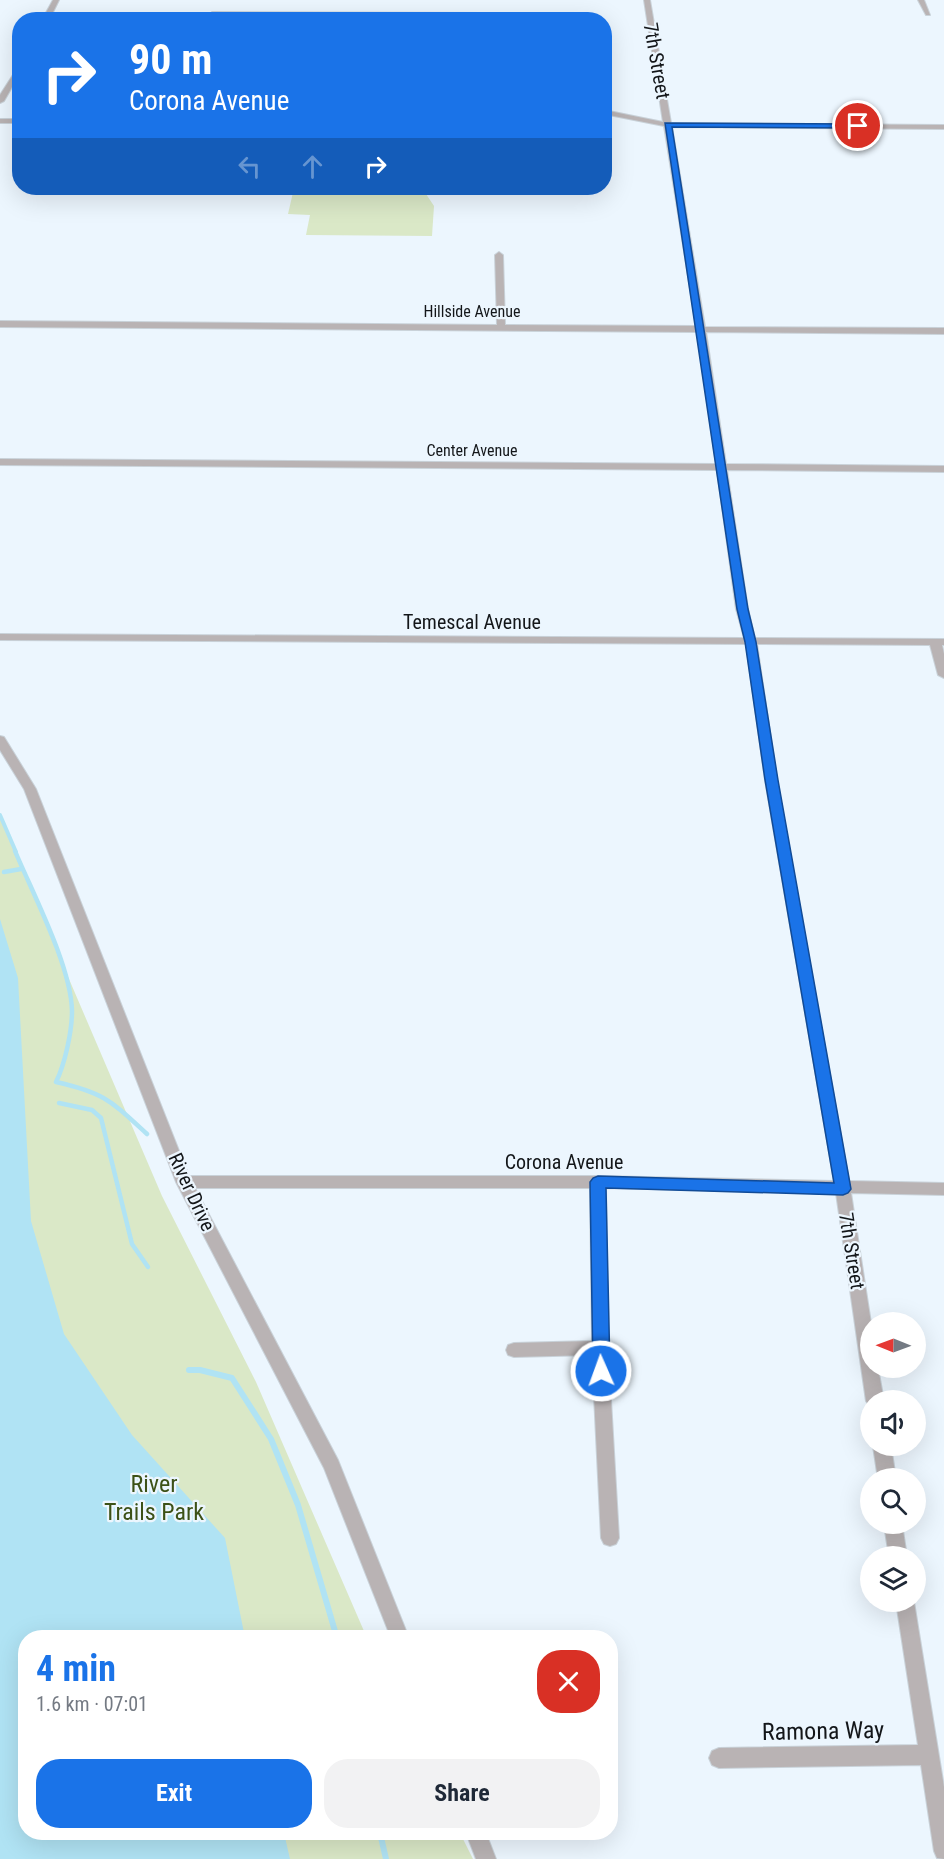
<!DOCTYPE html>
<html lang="en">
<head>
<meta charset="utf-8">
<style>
	:root { --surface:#fff; --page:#f2f2f3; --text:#1f2937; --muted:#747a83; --accent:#1a73e8 }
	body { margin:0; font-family:"Roboto Condensed",sans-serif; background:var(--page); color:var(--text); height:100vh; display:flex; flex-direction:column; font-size:22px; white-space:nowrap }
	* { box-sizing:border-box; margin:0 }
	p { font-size:20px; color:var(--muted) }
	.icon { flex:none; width:33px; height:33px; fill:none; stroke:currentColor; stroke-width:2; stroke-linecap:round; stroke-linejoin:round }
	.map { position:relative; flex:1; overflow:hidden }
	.panel { position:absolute; left:18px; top:1630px; width:600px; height:210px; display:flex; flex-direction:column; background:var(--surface); border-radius:24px; box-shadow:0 6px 24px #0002 }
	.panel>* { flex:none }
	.hud { position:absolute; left:12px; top:12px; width:600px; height:183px; border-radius:24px; box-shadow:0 6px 24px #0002; background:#1a73e8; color:#fff; overflow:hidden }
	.needle { width:39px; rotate:271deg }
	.tools { position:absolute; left:860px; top:1312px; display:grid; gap:12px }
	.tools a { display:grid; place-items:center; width:66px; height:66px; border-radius:50%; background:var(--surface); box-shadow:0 6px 24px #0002; font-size:30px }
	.pin { position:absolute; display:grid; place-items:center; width:51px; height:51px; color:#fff; margin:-26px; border:3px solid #fff; border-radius:50%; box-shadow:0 2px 6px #0007 }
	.me { position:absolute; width:66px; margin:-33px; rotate:358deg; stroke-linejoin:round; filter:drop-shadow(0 0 4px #0008) }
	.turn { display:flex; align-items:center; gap:21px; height:126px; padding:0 18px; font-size:27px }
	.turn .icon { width:78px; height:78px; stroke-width:2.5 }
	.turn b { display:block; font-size:42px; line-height:51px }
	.lanes { display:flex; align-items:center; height:57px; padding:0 18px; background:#0003; justify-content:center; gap:30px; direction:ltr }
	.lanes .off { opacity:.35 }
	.round { display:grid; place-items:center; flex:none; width:63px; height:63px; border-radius:24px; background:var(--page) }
	.overview { display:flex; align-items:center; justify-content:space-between; height:102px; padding:0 18px }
	h1 { font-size:36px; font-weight:700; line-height:45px; color:var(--accent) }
	.cta { display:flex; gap:12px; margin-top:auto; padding:12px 18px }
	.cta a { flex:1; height:69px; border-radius:24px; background:var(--accent); color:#fff; font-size:24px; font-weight:700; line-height:69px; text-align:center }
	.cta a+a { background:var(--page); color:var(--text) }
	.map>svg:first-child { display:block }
</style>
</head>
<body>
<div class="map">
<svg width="944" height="1859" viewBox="0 0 944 1859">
	<rect width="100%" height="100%" fill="#ecf6fe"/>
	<g fill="#dae8c7">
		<polygon points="294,188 422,188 434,206 432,236 306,235 310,215 288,214"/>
		<polygon points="0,818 162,1196 256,1382 367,1638 35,1638 0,958"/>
		<polygon points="93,1833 460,1833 473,1859 109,1859"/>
	</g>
	<polygon fill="#b0e3f4" points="0,919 18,978 31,1221 64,1334 132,1435 225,1538 245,1638 26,1638 26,1833 284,1833 290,1859 0,1859"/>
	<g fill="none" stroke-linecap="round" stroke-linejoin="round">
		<polyline stroke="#b0e3f4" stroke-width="4" points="0,815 16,852"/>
		<g stroke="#b0e3f4" stroke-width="4.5">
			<path d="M15,851C33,894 71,966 72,1011C72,1031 65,1064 56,1082C105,1093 111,1101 147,1134"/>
			<polyline points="4,872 21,869"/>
			<polyline points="59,1103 92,1110 101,1118 132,1244 148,1267"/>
		</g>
		<g stroke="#b0e3f4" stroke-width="6">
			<polyline points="189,1370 200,1370 232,1378 271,1439 298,1505 337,1638"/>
			<polyline points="380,1833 386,1859"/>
		</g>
		<defs>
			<g id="minor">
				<polygon points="53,0 59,0 49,20 42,20"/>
				<polygon points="644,0 650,0 671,123 944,125 944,129 672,127 705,327 944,328 944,334 706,332 726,464 944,466 944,472 727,470 748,609 755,638 944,639 944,645 942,645 944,654 944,678 938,675 930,645 757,644 777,780 849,1181 944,1183 944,1195 851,1193 871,1323 870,1368 878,1368 884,1401 870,1401 870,1407 866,1401 836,1193 606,1188 608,1348 619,1538 616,1544 610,1546 604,1544 601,1538 592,1355 514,1357 508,1355 506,1350 508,1345 514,1343 592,1341 590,1188 195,1188 338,1460 409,1638 391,1638 324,1468 176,1182 24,789 0,750 0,736 4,737 36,789 189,1176 598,1176 834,1181 765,780 746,644 0,640 0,634 744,638 736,609 717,470 0,465 0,459 716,464 697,332 0,327 0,321 497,325 495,255 499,252 503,255 505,325 696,326 664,126 604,114 604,110 663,122"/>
				<polygon points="918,0 924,0 930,15 926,15"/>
				<polygon points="212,12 485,13 488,15 485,17 210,15"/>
				<polygon points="20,64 20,73 4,101 0,103 0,95"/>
				<rect x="0" y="119" width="20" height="4"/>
				<polygon points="873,1446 891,1446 896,1479 878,1479"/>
				<polygon points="884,1524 902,1524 907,1557 889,1557"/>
				<polygon points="896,1602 914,1602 944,1787 944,1859 937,1858 934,1851 921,1765 719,1768 712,1765 709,1758 712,1751 719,1748 918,1745"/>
				<polygon points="466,1833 486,1833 496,1859 476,1859"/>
			</g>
		</defs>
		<use href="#minor" stroke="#c9d2d9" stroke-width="2"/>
		<use href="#minor" fill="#b9b3b4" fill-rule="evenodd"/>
	</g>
	<polygon fill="#1a73e8" stroke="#114b97" stroke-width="1.5" points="665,123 858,124 862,126 858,128 672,127 748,609 756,642 778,780 851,1189 848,1193 843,1195 606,1188 610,1371 607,1377 601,1379 595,1377 593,1371 590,1182 593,1178 598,1176 834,1183 765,780 745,642 737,609"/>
	<g text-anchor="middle" stroke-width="4.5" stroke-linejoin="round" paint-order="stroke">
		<g font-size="16" fill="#131619" stroke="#ecf6fe">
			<text x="472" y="317">Hillside Avenue</text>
			<text x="472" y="456">Center Avenue</text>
		</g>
		<g font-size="20" fill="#131619" stroke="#ecf6fe">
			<text transform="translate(657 61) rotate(80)" y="7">7th Street</text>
			<text x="472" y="629">Temescal Avenue</text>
			<text x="564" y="1169">Corona Avenue</text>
			<text transform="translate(192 1192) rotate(65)" y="7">River Drive</text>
			<text transform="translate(852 1251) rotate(81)" y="7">7th Street</text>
		</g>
		<g font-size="24" fill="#3c5117" stroke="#ecf6fe">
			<text x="154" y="1492">River<tspan x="154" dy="28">Trails Park</tspan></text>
		</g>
		<g font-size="24" fill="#131619" stroke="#ecf6fe">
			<text transform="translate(823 1731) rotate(-1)" y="8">Ramona Way</text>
		</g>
	</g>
</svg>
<div class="tools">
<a><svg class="needle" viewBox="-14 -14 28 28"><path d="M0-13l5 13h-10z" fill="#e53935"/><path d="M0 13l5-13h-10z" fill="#747a83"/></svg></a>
<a><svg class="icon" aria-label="sound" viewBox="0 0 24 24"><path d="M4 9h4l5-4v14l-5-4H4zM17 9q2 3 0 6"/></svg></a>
<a><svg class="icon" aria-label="search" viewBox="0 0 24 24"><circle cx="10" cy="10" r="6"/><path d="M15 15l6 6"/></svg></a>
<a><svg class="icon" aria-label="layers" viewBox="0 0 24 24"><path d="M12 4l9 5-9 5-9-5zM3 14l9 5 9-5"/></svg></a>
</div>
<div class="pin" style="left:858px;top:126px;background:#d93025"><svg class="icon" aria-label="arrive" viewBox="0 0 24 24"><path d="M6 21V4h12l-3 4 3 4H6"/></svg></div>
<svg class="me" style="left:601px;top:1371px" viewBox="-20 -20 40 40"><circle r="17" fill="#1a73e8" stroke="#fff" stroke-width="3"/><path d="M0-11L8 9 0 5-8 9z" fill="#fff"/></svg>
<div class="hud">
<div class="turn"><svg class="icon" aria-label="right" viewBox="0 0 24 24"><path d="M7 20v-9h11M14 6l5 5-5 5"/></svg><div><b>90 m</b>Corona Avenue</div></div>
<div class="lanes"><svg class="icon off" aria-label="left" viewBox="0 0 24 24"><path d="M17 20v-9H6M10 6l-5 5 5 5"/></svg><svg class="icon off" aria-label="ahead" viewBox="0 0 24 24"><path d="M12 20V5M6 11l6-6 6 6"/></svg><svg class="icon" aria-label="right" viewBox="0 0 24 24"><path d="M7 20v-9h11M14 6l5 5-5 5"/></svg></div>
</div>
<section class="panel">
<div class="overview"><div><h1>4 min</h1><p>1.6 km · 07:01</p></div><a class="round" style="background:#d93025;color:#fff"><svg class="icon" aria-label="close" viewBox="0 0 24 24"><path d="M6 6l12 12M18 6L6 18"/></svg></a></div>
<div class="cta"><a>Exit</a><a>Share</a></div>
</section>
</div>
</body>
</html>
